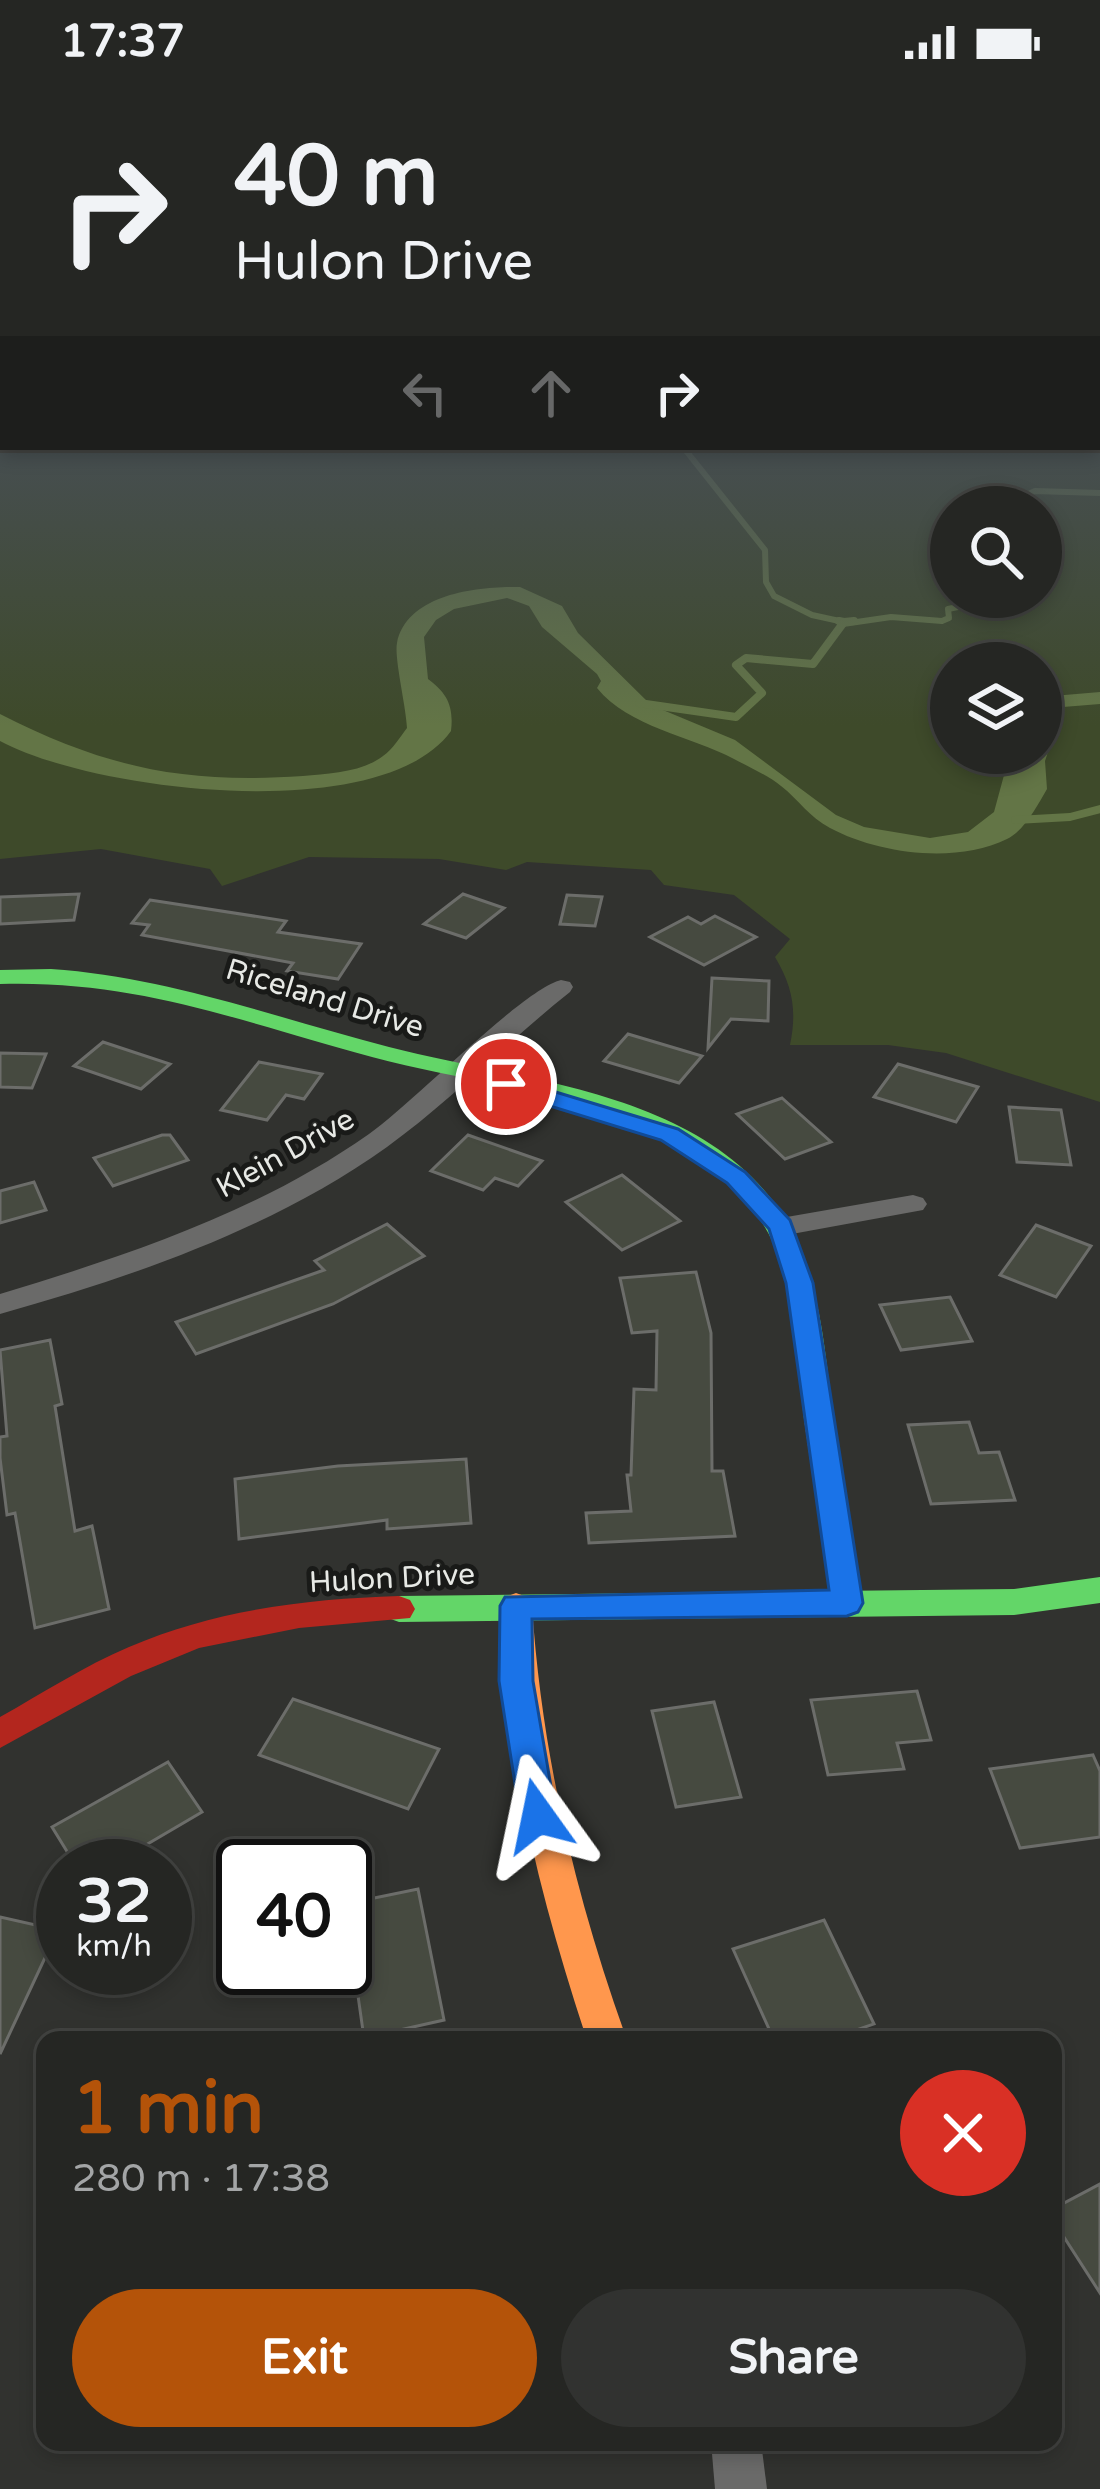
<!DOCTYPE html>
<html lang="en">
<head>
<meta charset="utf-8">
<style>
	:root { --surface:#252623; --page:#313230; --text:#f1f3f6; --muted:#a3a5a6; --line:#424341; --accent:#b45309 }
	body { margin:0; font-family:"Varela Round",sans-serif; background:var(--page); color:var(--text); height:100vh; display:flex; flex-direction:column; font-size:45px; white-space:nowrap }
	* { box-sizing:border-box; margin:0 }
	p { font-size:39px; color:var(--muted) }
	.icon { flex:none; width:66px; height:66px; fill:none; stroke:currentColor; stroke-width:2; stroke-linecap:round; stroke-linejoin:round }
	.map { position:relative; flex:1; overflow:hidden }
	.side { position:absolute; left:36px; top:1947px; width:1026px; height:420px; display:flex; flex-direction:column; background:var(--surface); border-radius:24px; box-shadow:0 6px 18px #0003,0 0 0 3px var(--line) }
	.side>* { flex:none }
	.hud { position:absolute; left:0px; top:0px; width:1101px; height:366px; box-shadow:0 6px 18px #0003,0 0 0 3px var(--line); background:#252623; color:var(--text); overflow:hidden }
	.tools { position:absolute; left:930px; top:402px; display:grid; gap:24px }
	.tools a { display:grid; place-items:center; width:132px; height:132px; border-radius:50%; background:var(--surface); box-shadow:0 6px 18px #0003,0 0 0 3px var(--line); font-size:60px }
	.speed { position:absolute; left:36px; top:1755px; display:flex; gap:24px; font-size:60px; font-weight:700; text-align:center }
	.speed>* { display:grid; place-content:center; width:156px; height:156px; border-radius:50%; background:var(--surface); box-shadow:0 6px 18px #0003,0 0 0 3px var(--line); line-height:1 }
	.speed small { font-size:30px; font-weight:400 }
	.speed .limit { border:6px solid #111; border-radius:18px; background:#fff; color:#111 }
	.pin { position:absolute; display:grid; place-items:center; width:102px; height:102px; color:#fff; margin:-51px; border:6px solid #fff; border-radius:50%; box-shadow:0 3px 12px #0007 }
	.me { position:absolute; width:132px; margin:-66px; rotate:348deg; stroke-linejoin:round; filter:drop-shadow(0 0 9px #0008) }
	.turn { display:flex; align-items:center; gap:42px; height:252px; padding:0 36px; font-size:54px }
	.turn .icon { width:156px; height:156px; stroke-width:2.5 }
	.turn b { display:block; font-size:84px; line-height:102px }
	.lanes { display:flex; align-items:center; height:114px; padding:0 36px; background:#0003; justify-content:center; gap:60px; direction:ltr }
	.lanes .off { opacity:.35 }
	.round { display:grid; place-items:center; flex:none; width:126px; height:126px; border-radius:63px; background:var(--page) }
	.headline { display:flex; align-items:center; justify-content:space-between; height:204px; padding:0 36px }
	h1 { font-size:72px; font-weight:700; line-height:90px; color:var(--accent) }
	.action { display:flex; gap:24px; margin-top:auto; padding:24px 36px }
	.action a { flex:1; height:138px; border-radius:72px; background:var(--accent); color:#fff; font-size:48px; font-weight:700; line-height:138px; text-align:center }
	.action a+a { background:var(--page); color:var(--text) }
	.status { display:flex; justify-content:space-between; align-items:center; height:84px; padding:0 60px; background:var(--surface); direction:ltr }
	.status svg { height:33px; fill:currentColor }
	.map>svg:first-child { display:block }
</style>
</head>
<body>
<div class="status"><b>17:37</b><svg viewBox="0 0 49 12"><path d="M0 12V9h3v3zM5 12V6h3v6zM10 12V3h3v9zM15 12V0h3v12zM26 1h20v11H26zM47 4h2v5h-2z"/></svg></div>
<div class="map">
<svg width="1100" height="2405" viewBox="0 0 1100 2405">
	<rect width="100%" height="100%" fill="#31322f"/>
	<path fill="#3e4a2a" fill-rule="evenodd" d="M0,305L3,363H1098L1100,305V1018L946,969L888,961H790C797,927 793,903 775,873L790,855L734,811L664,801L651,786L527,778L506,786L439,775L309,773L222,802L210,785L101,765L0,775ZM951,423H1041V513H951ZM951,579H1041V669H951Z"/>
	<path fill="#637546" d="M520,503L562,522L578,549L651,621L735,656L836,731L864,743L930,754L968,748L994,728L1010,669H1041V613L1100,608V620L1063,623L1045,677L1047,705C1037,722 1025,746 1007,755C956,780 879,770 830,744C809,733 799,716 781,702C769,692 749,683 734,675C691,652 628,643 597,604L601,597L597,590L542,543L529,522L507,514L454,525L436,536L424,553L428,595C447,609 454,622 451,647C382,743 92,707 0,657V630C106,684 184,700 303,692C328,690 363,688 383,672C393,665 400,653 407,644C406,622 394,574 397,559C407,509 480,502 520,503Z"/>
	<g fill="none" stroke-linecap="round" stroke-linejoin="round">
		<g stroke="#637546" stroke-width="6">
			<polyline points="683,363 765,466 766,498 774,512 812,531 844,538"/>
			<polyline points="999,423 1035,407 1100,409"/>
			<polyline points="843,540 891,533 942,537 949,534 948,525 978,519 975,513"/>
		</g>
		<g stroke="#637546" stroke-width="8">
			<polyline points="839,537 844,538"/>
			<polyline points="639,619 736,633 762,609 736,581 746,574 813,580 844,538 854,537"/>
			<polyline points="1015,736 1070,733 1100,725"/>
		</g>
	</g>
	<g fill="#464a40" stroke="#6c6d6a" stroke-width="3">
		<polygon points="79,810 74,836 0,840 0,813"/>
		<polygon points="463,810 504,824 466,854 424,840"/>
		<polygon points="567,811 602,813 595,842 560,840"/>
		<polygon points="150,816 286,837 278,848 361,860 338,895 287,887 293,879 142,851 149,841 132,839"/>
		<polygon points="715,832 756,853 704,881 650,853 688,833 701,840"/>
		<polygon points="712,894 769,897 768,937 731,935 708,964"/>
		<polygon points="628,950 702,972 679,999 604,977"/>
		<polygon points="103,958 170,980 141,1005 74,982"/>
		<polygon points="0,969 46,970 32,1004 0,1003"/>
		<polygon points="259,978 322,990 304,1015 286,1011 267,1036 221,1026"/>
		<polygon points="898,980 978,1003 956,1038 874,1013"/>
		<polygon points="782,1014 831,1058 785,1075 737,1030"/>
		<polygon points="1009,1023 1061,1026 1071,1081 1017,1078"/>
		<polygon points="162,1051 170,1051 188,1076 113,1102 94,1074"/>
		<polygon points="468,1051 542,1077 518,1102 495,1094 483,1106 431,1087"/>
		<polygon points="622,1091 680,1137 622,1166 566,1118"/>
		<polygon points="34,1098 46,1126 0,1139 0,1107"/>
		<polygon points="387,1140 424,1172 333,1220 196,1270 176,1238 324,1186 315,1177"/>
		<polygon points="1036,1141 1091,1162 1056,1213 1000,1191"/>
		<polygon points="696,1188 711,1249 712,1387 723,1387 735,1452 589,1459 586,1429 631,1427 627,1391 631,1391 634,1305 656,1306 657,1247 632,1249 620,1194"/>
		<polygon points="950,1213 972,1257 901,1266 880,1221"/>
		<polygon points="50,1256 62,1320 55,1322 75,1447 92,1442 109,1525 35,1544 15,1429 7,1431 0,1374 0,1353 7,1352 0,1266"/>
		<polygon points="969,1338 979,1369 999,1368 1015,1416 931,1420 908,1341"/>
		<polygon points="466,1375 471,1439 387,1445 387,1436 239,1455 235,1395 338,1382"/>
		<polygon points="917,1607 931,1656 897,1659 904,1685 828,1691 811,1616"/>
		<polygon points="293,1615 439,1665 408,1725 259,1671"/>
		<polygon points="714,1618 741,1713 676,1723 652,1627"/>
		<polygon points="1093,1671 1100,1687 1100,1753 1020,1764 990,1685"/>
		<polygon points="168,1678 202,1728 110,1782 76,1782 52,1743"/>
		<polygon points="418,1805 444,1936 364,1954 345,1820"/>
		<polygon points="0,1833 58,1846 0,1970"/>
		<polygon points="824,1836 874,1940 827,1956 774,1956 733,1865"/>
		<polygon points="1100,2100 1100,2209 1053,2136 1053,2125"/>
	</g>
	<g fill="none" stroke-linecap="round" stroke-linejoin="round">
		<g fill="#6a6a69" fill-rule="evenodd">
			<path d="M561,896L570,898L573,903L570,908C507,958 452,1016 387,1063C272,1145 135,1192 0,1230V1210C129,1171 258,1128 369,1050C412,1020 523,905 561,896Z"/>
			<polygon points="913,1111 923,1114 927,1120 923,1126 781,1152 767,1143 781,1134"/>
			<polygon points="711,2358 761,2358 767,2405 715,2405"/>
		</g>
		<g fill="#63d668" fill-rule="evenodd">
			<path d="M51,885C169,893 276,934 389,963C516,996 687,1005 773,1117C821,1180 823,1260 834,1335L829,1342H809L804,1335C796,1268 798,1182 753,1126C663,1015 500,1007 372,973C241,938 140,896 0,900V886Z"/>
			<polygon points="1100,1493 1100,1519 1014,1531 399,1538 388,1534 383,1525 388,1516 399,1512 1014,1505"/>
		</g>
		<g fill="#ff974d" fill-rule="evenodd">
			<polygon points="819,1324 829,1328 834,1335 863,1519 858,1528 847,1532 836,1528 831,1519 804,1335 809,1328"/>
			<path d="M516,1509L527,1513L532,1522C542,1673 576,1814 627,1956H587C547,1835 515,1713 503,1586C501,1565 495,1532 505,1513Z"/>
		</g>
		<path fill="#b3261e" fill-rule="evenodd" d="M399,1512L410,1516L415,1525L410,1534L299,1544L199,1564L131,1592L0,1664V1633C43,1609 84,1582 129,1563C215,1526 306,1515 399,1512Z"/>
	</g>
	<linearGradient id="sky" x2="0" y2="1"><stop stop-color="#1b1c1a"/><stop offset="0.48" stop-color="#484f58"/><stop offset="1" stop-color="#484f58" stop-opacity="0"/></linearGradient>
	<rect width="1100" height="642" fill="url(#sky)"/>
	<polygon fill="#1a73e8" stroke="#114b97" stroke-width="3" points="506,993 678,1045 745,1088 790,1136 813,1199 863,1519 858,1528 847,1532 532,1535 533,1597 556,1732 550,1743 538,1748 525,1743 520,1732 499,1597 500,1522 505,1513 829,1506 786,1199 769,1145 727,1099 661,1056 498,1006 498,995"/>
	<g text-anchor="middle" stroke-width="10" stroke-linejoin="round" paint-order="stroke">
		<g font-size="30" fill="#e7e9e5" stroke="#191a18">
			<text transform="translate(325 914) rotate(17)" y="10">Riceland Drive</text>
			<text transform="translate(285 1069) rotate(-29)" y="10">Klein Drive</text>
			<text transform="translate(392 1494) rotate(-3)" y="10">Hulon Drive</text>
		</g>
	</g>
</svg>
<div class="tools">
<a><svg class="icon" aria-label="search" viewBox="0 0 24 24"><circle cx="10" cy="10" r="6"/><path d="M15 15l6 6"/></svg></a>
<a><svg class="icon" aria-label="layers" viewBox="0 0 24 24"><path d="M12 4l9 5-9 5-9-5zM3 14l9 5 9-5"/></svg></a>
</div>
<div class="speed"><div>32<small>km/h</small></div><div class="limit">40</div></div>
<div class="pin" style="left:506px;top:1000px;background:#d93025"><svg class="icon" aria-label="arrive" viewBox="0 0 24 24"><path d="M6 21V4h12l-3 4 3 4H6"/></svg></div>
<svg class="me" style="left:538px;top:1732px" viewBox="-20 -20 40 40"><path d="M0-17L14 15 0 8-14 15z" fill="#1a73e8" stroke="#fff" stroke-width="4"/></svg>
<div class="hud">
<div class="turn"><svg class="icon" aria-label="right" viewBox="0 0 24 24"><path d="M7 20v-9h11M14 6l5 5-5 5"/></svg><div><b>40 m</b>Hulon Drive</div></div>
<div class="lanes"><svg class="icon off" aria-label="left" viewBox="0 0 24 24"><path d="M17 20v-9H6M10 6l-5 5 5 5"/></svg><svg class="icon off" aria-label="ahead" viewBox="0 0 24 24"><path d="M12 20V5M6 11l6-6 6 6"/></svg><svg class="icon" aria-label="right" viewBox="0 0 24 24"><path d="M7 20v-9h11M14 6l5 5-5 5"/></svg></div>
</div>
<section class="side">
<div class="headline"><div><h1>1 min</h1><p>280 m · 17:38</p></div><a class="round" style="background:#d93025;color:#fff"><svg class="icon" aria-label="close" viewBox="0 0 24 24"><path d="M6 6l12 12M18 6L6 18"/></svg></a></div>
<div class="action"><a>Exit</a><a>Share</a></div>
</section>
</div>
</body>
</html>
